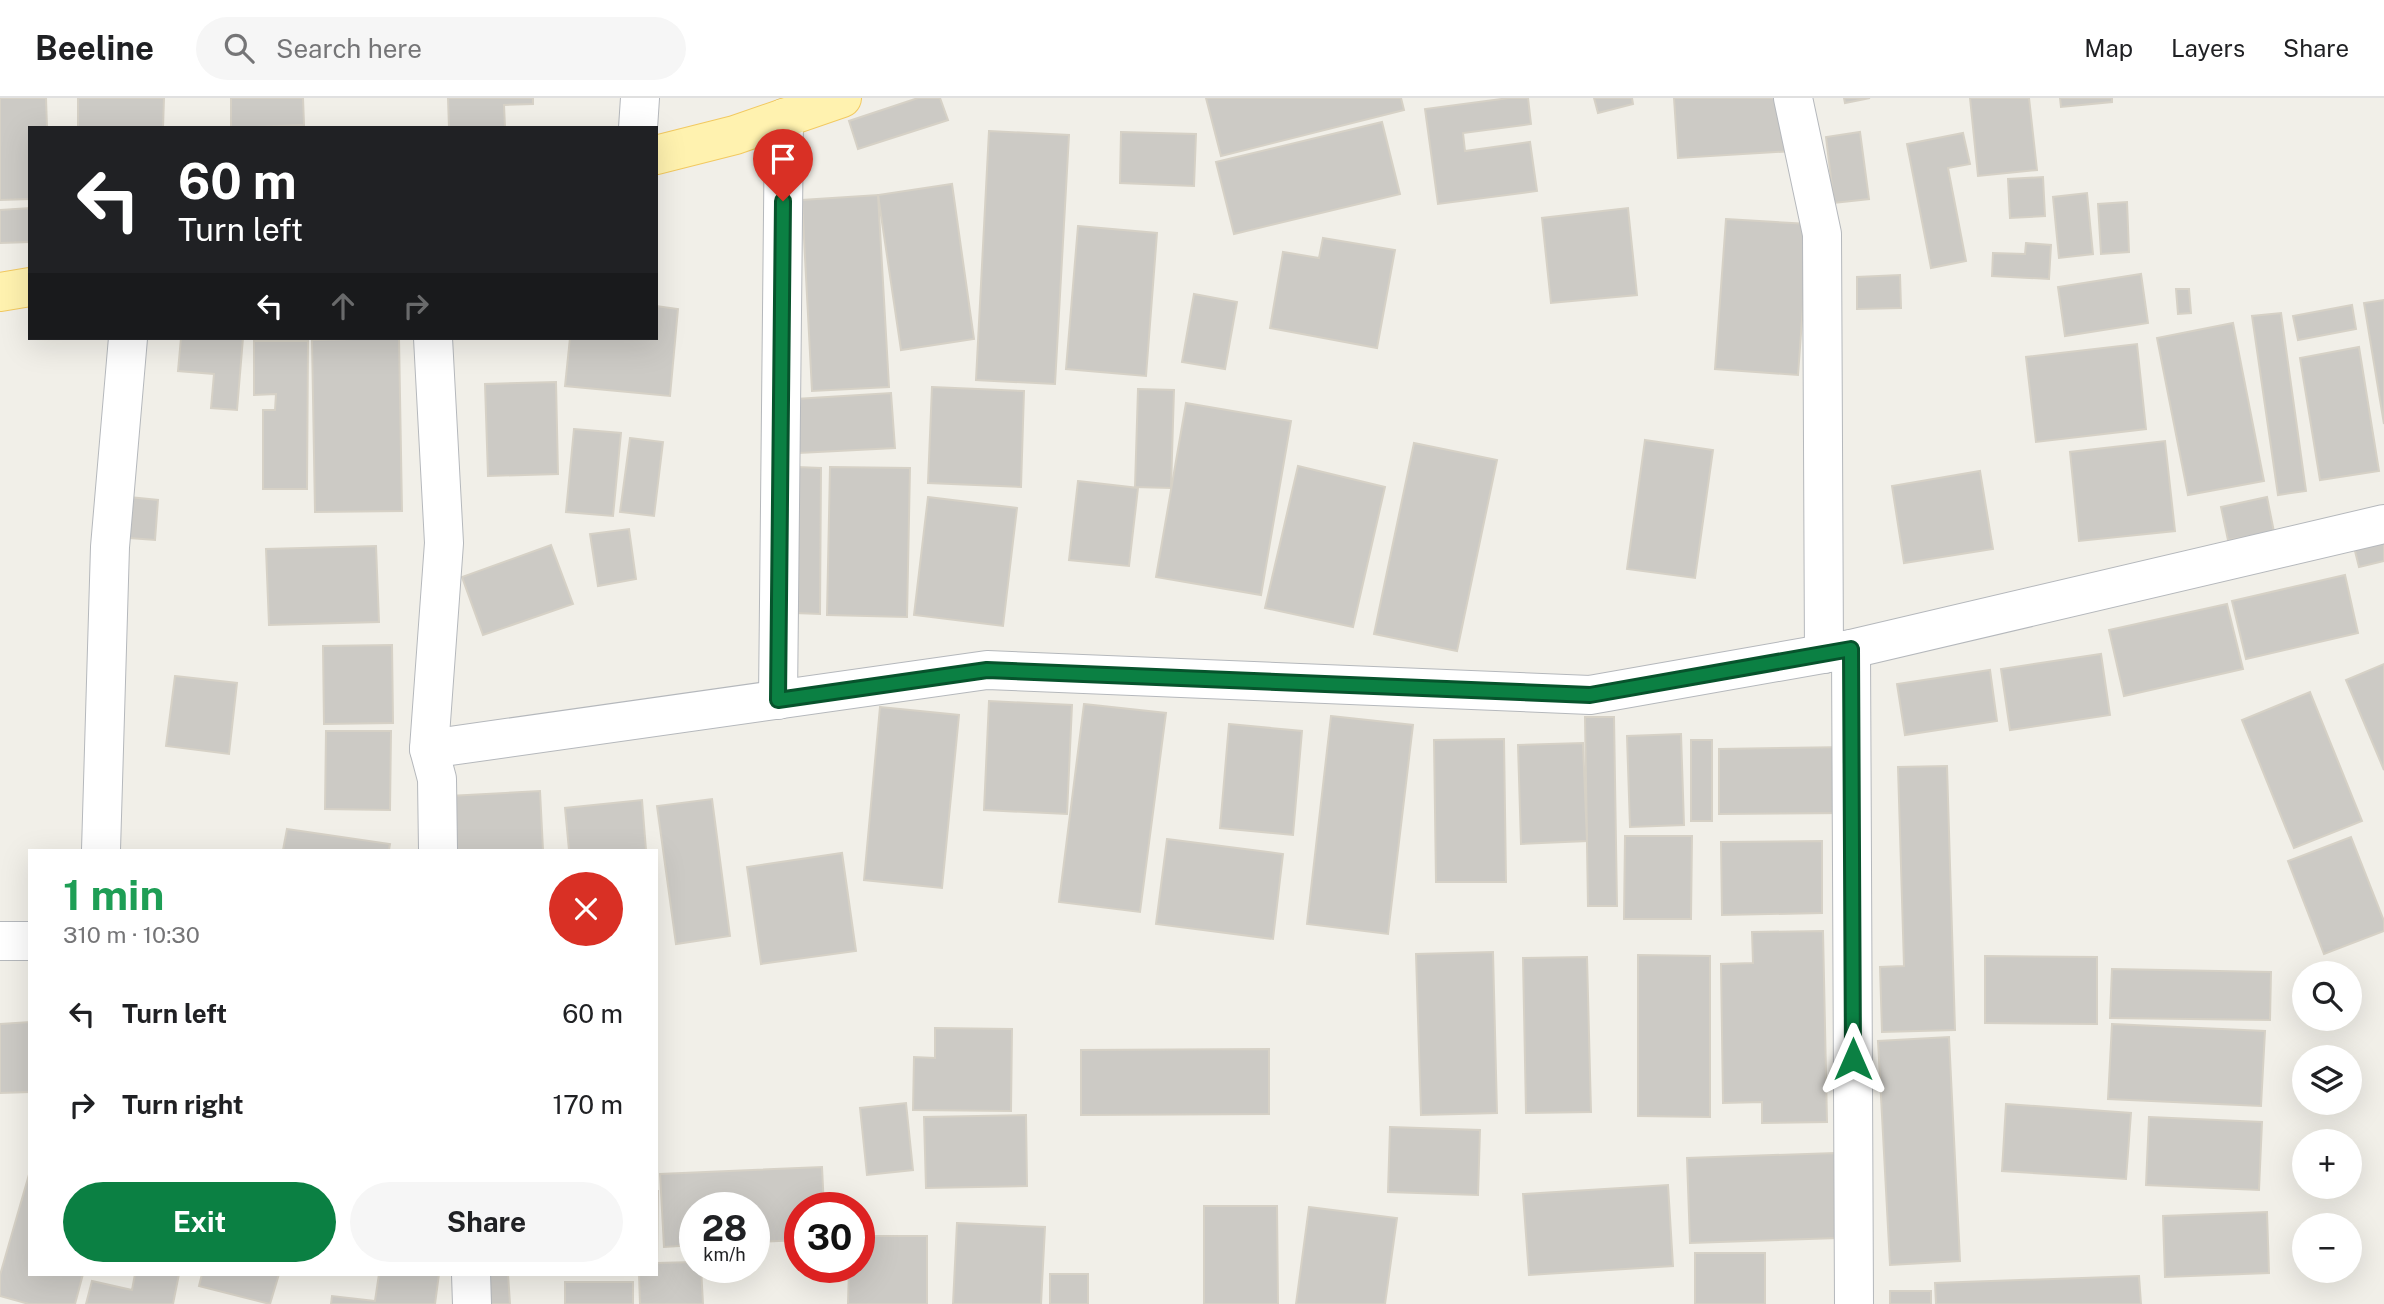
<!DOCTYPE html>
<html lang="en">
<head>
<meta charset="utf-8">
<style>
	:root { --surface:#fff; --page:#f6f6f6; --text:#202124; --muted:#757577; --line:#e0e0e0; --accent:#0b8043 }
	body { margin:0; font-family:"Public Sans",sans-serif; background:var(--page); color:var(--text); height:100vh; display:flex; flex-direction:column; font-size:26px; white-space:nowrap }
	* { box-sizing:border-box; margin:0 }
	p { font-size:23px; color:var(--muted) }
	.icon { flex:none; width:38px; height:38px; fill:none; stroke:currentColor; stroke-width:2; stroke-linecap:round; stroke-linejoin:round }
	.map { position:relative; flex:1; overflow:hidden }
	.side { position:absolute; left:28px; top:751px; width:630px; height:427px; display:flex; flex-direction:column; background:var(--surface); border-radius:0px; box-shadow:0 7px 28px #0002 }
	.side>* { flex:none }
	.banner { position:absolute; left:28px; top:28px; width:630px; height:214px; border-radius:0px; box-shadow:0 7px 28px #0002; background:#202124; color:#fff; overflow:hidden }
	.buttons { position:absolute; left:2292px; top:863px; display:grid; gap:14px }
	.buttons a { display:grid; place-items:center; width:70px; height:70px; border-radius:50%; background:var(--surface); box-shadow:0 7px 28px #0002; font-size:35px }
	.speed { position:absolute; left:679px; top:1094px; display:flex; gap:14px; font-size:35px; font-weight:700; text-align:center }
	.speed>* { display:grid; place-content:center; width:91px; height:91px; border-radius:50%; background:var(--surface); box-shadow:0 7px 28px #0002; line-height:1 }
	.speed small { font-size:18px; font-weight:400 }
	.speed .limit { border:10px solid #d22; background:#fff; color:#111 }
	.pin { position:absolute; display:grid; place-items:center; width:60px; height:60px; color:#fff; margin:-72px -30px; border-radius:50% 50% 50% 0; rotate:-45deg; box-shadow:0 0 7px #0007 }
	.pin .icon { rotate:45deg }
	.me { position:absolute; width:77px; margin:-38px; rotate:0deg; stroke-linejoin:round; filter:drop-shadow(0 0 5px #0008) }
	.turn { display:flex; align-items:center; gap:24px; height:147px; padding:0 35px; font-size:32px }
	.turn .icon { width:91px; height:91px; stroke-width:2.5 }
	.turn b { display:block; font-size:49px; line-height:60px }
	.lanes { display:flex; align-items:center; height:66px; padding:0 35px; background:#0003; justify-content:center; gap:35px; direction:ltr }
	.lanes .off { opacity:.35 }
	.round { display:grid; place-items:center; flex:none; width:74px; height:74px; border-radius:37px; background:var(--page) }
	.headline { display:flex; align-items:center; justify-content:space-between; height:119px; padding:0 35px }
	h1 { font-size:42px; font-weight:700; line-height:52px; color:#1e9e55 }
	.action { display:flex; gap:14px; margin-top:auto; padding:14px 35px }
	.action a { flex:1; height:80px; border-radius:42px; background:var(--accent); color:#fff; font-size:28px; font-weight:700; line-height:80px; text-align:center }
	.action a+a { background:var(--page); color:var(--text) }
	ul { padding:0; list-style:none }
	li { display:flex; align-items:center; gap:21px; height:91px; padding:0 35px }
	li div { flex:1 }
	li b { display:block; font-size:26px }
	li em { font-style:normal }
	header { display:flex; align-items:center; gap:42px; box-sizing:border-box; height:98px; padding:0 35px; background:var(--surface); border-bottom:2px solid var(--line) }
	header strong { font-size:33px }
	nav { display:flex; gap:38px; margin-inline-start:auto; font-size:24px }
	.search { width:490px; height:63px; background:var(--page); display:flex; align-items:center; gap:18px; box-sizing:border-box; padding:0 24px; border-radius:38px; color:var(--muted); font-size:26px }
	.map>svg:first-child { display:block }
</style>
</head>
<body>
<header>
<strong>Beeline</strong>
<div class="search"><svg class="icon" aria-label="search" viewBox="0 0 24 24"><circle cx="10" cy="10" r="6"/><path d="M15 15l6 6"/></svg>Search here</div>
<nav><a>Map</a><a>Layers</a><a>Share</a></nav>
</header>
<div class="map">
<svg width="2384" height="1206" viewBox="0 0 2384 1206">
	<rect width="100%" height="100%" fill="#f1efe8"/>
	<g fill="#cccac5" stroke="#d6d1c6" stroke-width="2">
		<polygon points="0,0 46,0 47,30 30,30 30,101 0,102"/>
		<polygon points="78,0 164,0 163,30 78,30"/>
		<polygon points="231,0 303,0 304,27 231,30"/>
		<polygon points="448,0 533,0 533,6 504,7 505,30 449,30"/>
		<polygon points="918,0 940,0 948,22 858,51 849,23"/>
		<polygon points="1206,0 1401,0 1404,12 1221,58"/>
		<polygon points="1509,0 1528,0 1531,26 1463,35 1465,53 1530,44 1537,93 1438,106 1425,11"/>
		<polygon points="1594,0 1632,0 1633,6 1598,15"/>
		<polygon points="1674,0 1791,0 1794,53 1678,60"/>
		<polygon points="1844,0 1870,0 1845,5"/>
		<polygon points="1970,0 2029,0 2037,72 1978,78"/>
		<polygon points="2060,0 2112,0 2112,4 2061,9"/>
		<polygon points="1382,24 1400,96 1234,136 1216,64"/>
		<polygon points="989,33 1069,37 1055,286 976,282"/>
		<polygon points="1121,34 1196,36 1194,88 1120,85"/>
		<polygon points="1860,34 1869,101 1834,105 1826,39"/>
		<polygon points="1963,35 1970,66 1948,70 1966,163 1931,170 1907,46"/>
		<polygon points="2043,79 2045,118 2010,120 2008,81"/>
		<polygon points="952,86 974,241 901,252 878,97"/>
		<polygon points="2087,95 2093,156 2059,160 2053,99"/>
		<polygon points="878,97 889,289 812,293 802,102"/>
		<polygon points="2127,104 2129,154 2101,156 2098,106"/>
		<polygon points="30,110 30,144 0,145 0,112"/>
		<polygon points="1628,110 1637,197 1551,205 1542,120"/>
		<polygon points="1726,121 1809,126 1798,277 1715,271"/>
		<polygon points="1078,128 1157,135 1146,278 1066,271"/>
		<polygon points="1323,140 1395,152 1377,250 1270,230 1283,154 1319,160"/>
		<polygon points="2026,145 2051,147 2049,181 1992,178 1993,155 2025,156"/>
		<polygon points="2141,176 2148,225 2065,238 2058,189"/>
		<polygon points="1900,177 1901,210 1857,211 1857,179"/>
		<polygon points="2176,191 2189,191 2191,215 2178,216"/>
		<polygon points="1194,196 1237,204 1225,271 1182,264"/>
		<polygon points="2384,202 2384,326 2364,205"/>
		<polygon points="2352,207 2356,231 2298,242 2293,218"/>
		<polygon points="656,208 678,211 670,298 565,288 570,240 656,240"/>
		<polygon points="2281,215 2306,393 2278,397 2252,218"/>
		<polygon points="2233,225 2264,383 2188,397 2157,240"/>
		<polygon points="181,240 243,240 237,312 211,310 214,276 178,273"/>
		<polygon points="399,240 402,413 315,414 312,242"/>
		<polygon points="254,243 308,243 307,391 263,391 263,312 275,312 276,296 254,297"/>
		<polygon points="2137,246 2146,331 2036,344 2026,259"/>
		<polygon points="2359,249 2379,373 2320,382 2300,260"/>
		<polygon points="556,284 558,376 488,378 485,286"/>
		<polygon points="932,289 1024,293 1021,389 928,385"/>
		<polygon points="1138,291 1174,292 1171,390 1135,389"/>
		<polygon points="891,295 895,350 799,355 796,301"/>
		<polygon points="1186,305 1291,323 1261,497 1156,479"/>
		<polygon points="574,331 621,335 613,418 566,414"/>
		<polygon points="630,340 663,344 654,418 620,414"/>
		<polygon points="1645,342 1713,352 1695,480 1627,471"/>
		<polygon points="2165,343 2175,433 2079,443 2070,354"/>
		<polygon points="1414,345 1497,362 1457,553 1374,536"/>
		<polygon points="1298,368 1385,389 1353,529 1265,510"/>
		<polygon points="797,369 821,370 820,516 795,515"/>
		<polygon points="830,369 910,370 907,519 827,517"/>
		<polygon points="1980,373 1993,451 1904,465 1892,388"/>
		<polygon points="1078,383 1138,390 1129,468 1069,462"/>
		<polygon points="119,398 158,402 155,442 116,439"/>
		<polygon points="928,399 1017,410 1003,528 914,517"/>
		<polygon points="2267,399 2274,434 2228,442 2221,409"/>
		<polygon points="629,431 636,481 598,488 590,436"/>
		<polygon points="2384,437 2384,463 2359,469 2352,441"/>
		<polygon points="551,447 573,506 483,537 462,479"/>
		<polygon points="376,448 379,524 269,527 266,451"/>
		<polygon points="2345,477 2358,535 2246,561 2232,503"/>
		<polygon points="2227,506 2243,571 2124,598 2109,532"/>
		<polygon points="392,547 393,625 324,626 323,548"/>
		<polygon points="2101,556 2110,617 2010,632 2001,571"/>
		<polygon points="2384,566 2384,672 2346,582"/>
		<polygon points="1990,572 1997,623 1905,637 1897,586"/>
		<polygon points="175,578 237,585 229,656 166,648"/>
		<polygon points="2310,594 2362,723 2294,750 2242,622"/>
		<polygon points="989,603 1072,607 1067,716 984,712"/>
		<polygon points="1084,606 1166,615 1140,814 1059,804"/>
		<polygon points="880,609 959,617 942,790 864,782"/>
		<polygon points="1331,618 1413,627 1388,836 1307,826"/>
		<polygon points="1585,619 1614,619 1617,808 1588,808"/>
		<polygon points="1229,626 1302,633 1293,737 1220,730"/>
		<polygon points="326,633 391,633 390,712 325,711"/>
		<polygon points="1681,636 1684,727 1630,729 1627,638"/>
		<polygon points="1504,641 1506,784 1436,784 1434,642"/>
		<rect x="1691" y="642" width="21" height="81"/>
		<polygon points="1583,645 1587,743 1521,746 1518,647"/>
		<polygon points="1849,649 1850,715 1719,716 1719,651"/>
		<polygon points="1947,668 1955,932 1882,934 1880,869 1904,868 1898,669"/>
		<polygon points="540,693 543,752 452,752 449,698"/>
		<polygon points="712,701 730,838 676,846 657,708"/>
		<polygon points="642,702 646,752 569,752 565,710"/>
		<polygon points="287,731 390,746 389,752 283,752"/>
		<polygon points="1625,738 1692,738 1691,821 1624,821"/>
		<polygon points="2351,739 2384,823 2384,833 2324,856 2288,763"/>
		<polygon points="1167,741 1283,756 1273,841 1156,826"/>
		<polygon points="1822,743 1822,815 1722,817 1721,744"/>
		<polygon points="842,755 856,853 761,866 747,769"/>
		<polygon points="1823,833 1827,1024 1762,1025 1762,1004 1723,1005 1721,866 1753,865 1752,834"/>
		<polygon points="1493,854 1497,1015 1421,1017 1416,856"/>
		<polygon points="1638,857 1710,858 1710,1019 1638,1018"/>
		<polygon points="1985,858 2097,859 2097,926 1985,925"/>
		<polygon points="1587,859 1591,1014 1526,1015 1523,860"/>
		<polygon points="2112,871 2271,874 2270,922 2110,920"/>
		<polygon points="30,924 30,994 0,995 0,926"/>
		<polygon points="2112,926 2265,933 2261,1008 2108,1001"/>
		<polygon points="935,930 1012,931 1011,1013 913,1012 914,959 935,960"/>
		<polygon points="1949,939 1960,1163 1890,1167 1878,943"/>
		<polygon points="1269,951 1269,1016 1081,1017 1081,952"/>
		<polygon points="906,1005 913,1072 867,1077 860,1010"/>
		<polygon points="2006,1006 2131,1015 2126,1081 2002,1073"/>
		<polygon points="1026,1017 1027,1088 926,1090 924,1019"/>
		<polygon points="2149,1019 2262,1024 2259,1092 2146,1087"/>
		<polygon points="1390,1029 1480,1032 1478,1097 1388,1094"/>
		<polygon points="1835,1055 1838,1140 1690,1145 1687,1060"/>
		<polygon points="822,1069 824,1110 800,1110 800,1142 754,1144 754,1110 695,1110 695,1147 664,1149 660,1076"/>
		<polygon points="30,1073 30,1176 83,1176 75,1206 29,1206 0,1198 0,1177"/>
		<polygon points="1668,1087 1673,1168 1529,1177 1523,1096"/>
		<polygon points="656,1093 658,1093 657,1164 656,1164"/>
		<polygon points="1204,1108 1277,1108 1278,1206 1204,1206"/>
		<polygon points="1309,1109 1397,1120 1385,1206 1296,1206"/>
		<polygon points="2267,1114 2269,1175 2165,1179 2163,1118"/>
		<polygon points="957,1125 1045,1129 1041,1206 953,1206"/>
		<polygon points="859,1138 927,1138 927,1206 848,1206 849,1169 859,1169"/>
		<rect x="1695" y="1155" width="70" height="51"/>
		<polygon points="695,1164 695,1169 701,1169 703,1206 640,1206 639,1176 656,1176 656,1165"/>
		<polygon points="135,1176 179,1176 173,1206 86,1206 92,1183 132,1192"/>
		<polygon points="202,1176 279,1176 270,1206 199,1188"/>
		<polygon points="379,1176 439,1176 435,1206 331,1206 332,1198 375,1203"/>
		<polygon points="477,1176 508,1176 510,1206 479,1206"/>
		<rect x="1050" y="1176" width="38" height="30"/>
		<polygon points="2139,1178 2141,1206 1936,1206 1935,1185"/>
		<rect x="565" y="1184" width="68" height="22"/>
		<rect x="1890" y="1193" width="41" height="13"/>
	</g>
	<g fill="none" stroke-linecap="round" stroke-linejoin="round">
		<defs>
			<g id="minor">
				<polyline points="1793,0 1822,136 1824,556"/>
				<polyline points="638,30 640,0"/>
				<polyline points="433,240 444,445 429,651 437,681 438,752"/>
				<polyline points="1851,551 1854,1206"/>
				<polyline points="778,602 784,20"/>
				<polyline points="429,651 987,572 1590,597 1851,551 2384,426"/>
				<polyline points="101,752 110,449 128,240"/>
				<polyline points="0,843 30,843"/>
				<polyline points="471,1176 472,1206"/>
			</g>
			<g id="major">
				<polyline points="656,57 735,37 842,0"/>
				<polyline points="0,194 30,189"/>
			</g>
		</defs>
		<use href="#minor" stroke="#b5b8bc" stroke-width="40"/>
		<use href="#major" stroke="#f2c960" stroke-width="40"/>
		<use href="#minor" stroke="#fff" stroke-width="38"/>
		<use href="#major" stroke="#fff2af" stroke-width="38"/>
	</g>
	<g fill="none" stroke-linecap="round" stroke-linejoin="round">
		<defs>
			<polyline id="route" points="783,103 778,602 987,572 1590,597 1851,551 1853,961"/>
		</defs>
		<use href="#route" stroke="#07532c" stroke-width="18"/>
		<use href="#route" stroke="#0b8043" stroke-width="12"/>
	</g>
</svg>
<div class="buttons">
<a><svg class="icon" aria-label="search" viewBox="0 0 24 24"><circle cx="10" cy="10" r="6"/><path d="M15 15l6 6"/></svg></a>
<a><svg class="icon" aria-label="layers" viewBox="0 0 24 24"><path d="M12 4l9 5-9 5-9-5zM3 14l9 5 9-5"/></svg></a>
<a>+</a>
<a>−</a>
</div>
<div class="speed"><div>28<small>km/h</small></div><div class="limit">30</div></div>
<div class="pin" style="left:783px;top:103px;background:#d93025"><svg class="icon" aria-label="arrive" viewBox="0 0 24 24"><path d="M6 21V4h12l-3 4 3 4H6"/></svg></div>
<svg class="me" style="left:1853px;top:961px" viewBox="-20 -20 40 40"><path d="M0-17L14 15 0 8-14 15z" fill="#0b8043" stroke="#fff" stroke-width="4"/></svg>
<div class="banner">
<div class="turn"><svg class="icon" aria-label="left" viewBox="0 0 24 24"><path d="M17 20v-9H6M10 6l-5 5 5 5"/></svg><div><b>60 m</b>Turn left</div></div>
<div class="lanes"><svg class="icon" aria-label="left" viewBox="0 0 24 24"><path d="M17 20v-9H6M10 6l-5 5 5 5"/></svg><svg class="icon off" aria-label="ahead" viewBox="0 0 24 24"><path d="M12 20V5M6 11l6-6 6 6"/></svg><svg class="icon off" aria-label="right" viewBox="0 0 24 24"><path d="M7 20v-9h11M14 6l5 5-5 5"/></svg></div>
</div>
<section class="side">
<div class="headline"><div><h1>1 min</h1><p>310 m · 10:30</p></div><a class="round" style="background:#d93025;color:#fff"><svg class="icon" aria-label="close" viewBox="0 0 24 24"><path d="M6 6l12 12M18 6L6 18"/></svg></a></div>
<ul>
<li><svg class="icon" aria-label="left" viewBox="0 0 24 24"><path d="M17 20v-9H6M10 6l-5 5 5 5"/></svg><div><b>Turn left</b></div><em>60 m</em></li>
<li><svg class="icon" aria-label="right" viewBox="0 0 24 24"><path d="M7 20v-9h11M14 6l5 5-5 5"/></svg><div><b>Turn right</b></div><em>170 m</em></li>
</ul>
<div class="action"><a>Exit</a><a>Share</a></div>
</section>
</div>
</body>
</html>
